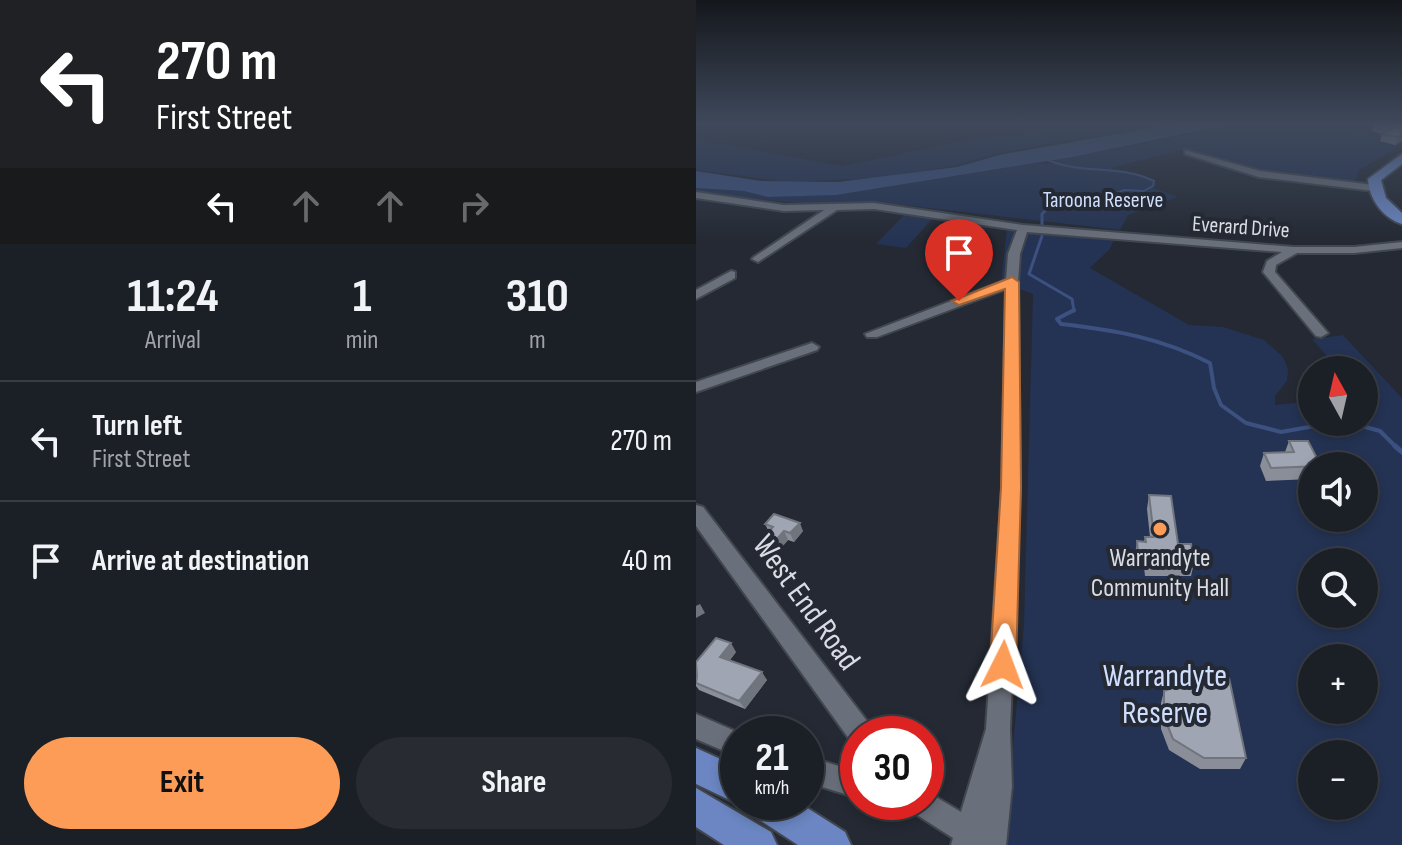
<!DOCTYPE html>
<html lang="en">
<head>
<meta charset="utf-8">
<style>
	:root { --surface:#1b1f26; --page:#282c32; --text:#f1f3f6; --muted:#a0a2a7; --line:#393d43; --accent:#fd9c56 }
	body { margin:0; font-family:"Sofia Sans Condensed",sans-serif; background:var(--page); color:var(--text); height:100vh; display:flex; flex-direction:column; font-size:30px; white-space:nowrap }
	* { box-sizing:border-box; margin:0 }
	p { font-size:26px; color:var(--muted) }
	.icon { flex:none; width:44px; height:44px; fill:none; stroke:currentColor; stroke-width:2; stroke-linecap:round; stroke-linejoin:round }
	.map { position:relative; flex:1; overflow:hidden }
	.details { display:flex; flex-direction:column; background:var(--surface); width:696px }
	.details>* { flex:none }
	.guide { background:#202124; color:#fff; overflow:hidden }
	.needle { width:52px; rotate:352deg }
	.fabs { position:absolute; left:602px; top:356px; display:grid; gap:16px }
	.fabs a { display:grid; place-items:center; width:80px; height:80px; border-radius:50%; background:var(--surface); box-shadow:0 4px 12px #0003,0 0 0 2px var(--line); font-size:40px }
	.speed { position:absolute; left:24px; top:716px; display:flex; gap:16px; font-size:40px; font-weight:700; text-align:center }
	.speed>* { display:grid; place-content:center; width:104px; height:104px; border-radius:50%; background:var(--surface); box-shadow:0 4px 12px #0003,0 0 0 2px var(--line); line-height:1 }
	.speed small { font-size:20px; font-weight:400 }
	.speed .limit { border:12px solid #d22; background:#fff; color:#111 }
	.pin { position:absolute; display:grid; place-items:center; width:68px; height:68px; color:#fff; margin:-82px -34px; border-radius:50% 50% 50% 0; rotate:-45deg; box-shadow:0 0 8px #0007 }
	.pin .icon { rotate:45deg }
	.me { position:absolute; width:88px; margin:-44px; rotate:3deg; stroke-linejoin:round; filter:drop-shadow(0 0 6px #0008) }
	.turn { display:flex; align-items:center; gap:28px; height:168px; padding:0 24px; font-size:36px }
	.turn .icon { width:104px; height:104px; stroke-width:2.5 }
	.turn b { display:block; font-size:56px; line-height:68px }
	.lanes { display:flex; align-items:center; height:76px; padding:0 24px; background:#0003; justify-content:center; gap:40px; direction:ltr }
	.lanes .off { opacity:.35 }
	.eta { display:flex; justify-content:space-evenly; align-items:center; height:136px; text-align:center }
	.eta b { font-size:48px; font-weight:700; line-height:56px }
	.cta { display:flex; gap:16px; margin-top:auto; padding:16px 24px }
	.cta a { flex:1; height:92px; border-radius:48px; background:var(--accent); color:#111; font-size:32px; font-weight:700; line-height:92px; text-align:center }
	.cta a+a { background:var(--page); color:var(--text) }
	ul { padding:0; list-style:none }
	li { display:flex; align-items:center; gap:24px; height:120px; padding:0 24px; border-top:2px solid var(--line) }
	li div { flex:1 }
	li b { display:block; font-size:30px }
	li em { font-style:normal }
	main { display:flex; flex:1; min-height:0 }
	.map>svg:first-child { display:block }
</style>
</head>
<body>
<main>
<section class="details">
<div class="guide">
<div class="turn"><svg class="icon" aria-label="left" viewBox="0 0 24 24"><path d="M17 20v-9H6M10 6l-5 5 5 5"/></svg><div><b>270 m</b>First Street</div></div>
<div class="lanes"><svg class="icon" aria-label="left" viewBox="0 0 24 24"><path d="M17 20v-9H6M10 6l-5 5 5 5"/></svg><svg class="icon off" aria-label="ahead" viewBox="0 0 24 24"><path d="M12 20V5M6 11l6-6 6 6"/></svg><svg class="icon off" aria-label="ahead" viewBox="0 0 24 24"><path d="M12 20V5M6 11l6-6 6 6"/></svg><svg class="icon off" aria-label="right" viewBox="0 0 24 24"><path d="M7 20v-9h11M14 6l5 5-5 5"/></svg></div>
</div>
<div class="eta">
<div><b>11:24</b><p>Arrival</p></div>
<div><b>1</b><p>min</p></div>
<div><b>310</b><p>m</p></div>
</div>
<ul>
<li><svg class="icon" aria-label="left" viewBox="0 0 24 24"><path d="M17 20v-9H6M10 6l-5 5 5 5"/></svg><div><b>Turn left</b><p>First Street</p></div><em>270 m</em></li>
<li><svg class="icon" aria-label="arrive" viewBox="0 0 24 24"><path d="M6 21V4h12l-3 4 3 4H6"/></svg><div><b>Arrive at destination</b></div><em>40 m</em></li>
</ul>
<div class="cta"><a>Exit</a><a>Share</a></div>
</section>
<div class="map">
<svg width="706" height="845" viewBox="0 0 706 845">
	<rect width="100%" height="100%" fill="#242933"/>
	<g fill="#243353" fill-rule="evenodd">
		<polygon points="395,124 469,124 302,153 260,166 180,178 93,182 0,170 0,139 146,166 276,139"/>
		<polygon points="525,124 634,124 706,142 706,145 663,170 658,184 575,175 489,149 415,168 445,174 460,184 458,188 482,197 432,215 424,230 182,202 134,206 21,195 0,190 0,187 49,191 72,197 140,195 340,163 357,164 355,161 359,160 496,134"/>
		<polygon points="208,215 236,219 210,248 180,244"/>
		<polygon points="265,223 290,226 284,257 241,252"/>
		<path d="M311,228L418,241L413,250L394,268L493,325L527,327L568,340L587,357L592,369L591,381L579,396V405L616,401V422H668V409L678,411L668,399V370H643L616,339L647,335L706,398V845H308L328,624L337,294L305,282ZM616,466H668V518H616ZM616,562H668V614H616ZM616,658H668V710H616ZM616,754H668V806H616Z"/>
	</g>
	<polygon fill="#3c5180" points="477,124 535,124 376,157 140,195 72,197 48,191 0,188 0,171 65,181 142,182 261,167 303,155"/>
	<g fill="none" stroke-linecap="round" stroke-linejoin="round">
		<path stroke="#3c5180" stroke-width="2" d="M349,159C384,175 423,164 458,181L457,186L448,191L428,190L402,202L356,204L353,207"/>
		<g stroke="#3c5180" stroke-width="3">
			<polyline points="346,226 346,214 355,205"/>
			<polyline points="346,236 333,274 376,299 378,311 375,312"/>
		</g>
		<g stroke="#3c5180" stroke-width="4">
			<path d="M378,310L361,319L365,324C419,330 465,338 514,363L518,388L525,405L550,423L585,432L641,422"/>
			<polyline points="651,422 684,431 701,448"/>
		</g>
		<polyline stroke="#3c5180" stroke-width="5" points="699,446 706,452"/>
		<defs>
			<g id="minor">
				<polygon points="489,150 564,171 678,185 683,188 678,191 563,177 489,154"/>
				<polygon points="0,192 88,205 178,203 327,225 598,247 658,247 706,242 706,248 658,253 601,253 580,265 579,272 632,333 625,337 620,336 567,272 571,261 586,252 331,232 324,254 322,282 324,488 314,729 316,786 310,845 255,845 257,838 215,811 211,802 230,802 230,791 265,812 290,729 306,488 310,289 181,337 171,337 169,334 310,280 312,254 321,230 178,209 141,210 62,262 56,259 58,257 128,210 88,211 0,198"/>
				<polygon points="35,271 39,272 39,278 0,299 0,290"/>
				<polygon points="116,343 123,347 121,350 0,392 0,382"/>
				<polygon points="0,505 7,507 174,725 177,734 162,734 162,745 156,743 0,526"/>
				<polygon points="0,714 46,734 42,734 42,757 0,739"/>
				<polygon points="110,756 162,772 162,798 110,782"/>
			</g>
			<g id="primary">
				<path d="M706,154V164L685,180L690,198L706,213V224C687,218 673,199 672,179Z"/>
				<polygon points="0,748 42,767 42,802 46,802 42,804 0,784"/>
				<polygon points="0,788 75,832 81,845 28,845 0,827"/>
				<polygon points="51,802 102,802 149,832 155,845 102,845 56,815"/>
			</g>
		</defs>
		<use href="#minor" stroke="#42474e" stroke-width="4"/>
		<use href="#primary" stroke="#42474e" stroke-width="4"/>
		<use href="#minor" fill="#6a707b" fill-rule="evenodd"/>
		<use href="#primary" fill="#6b86c2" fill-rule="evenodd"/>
	</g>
	<g fill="#898e99">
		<polygon points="678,124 706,124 706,141 699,145 684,141 686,134 676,131"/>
		<polygon points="593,441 616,466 616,479 570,481 564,466 568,453 589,452"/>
		<polygon points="453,495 482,544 498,563 495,576 449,576 448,567 440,567 439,555 441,541 448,542 449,537 454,537 451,509"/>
		<polygon points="69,524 107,531 98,542 92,540 85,548 74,544 70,535 73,532"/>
		<polygon points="40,652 34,660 71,680 49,709 3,690 0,686 0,662"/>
		<polygon points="468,691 550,758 544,769 504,769 473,750 465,729 465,703"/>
	</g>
	<g fill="#6f747d">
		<polygon points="706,135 706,141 699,145 702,137"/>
		<polygon points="104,523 107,531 98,542 94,533"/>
		<polygon points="88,531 92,540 85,548 81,539"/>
		<polygon points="4,604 9,613 0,618 0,606"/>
		<polygon points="35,643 40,652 30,665 24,657"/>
		<polygon points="66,672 71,680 49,709 43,701"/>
	</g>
	<g fill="#9fa5b2" stroke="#6f747d" stroke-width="2">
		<polygon points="681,124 706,124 706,135 702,137 686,134 697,128"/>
		<polygon points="593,441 612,441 625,466 575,468 568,453 598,452"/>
		<polygon points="453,495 475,496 482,544 495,544 498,563 451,562 450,554 442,554 441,541 450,542 449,537 458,537"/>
		<polygon points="78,514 104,523 94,533 88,531 81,539 70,535 77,527 69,524"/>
		<polygon points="20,638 35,643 24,657 66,672 43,701 0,683 1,676 0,662"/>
		<polygon points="510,675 533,678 550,758 508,758 477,739 468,717 468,691"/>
	</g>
	<linearGradient id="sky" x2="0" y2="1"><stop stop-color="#14171c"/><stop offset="0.51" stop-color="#3f495b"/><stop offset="1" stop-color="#3f495b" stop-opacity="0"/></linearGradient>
	<rect width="706" height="243" fill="url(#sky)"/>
	<polygon fill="#fd9c56" stroke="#a46538" stroke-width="2" points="316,277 323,282 325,488 320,665 316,673 307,677 298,673 294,665 305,488 309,289 263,305 256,301"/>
	<circle fill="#fd9c56" stroke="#242933" stroke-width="3" cx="464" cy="529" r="8"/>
	<g text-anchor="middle" stroke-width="8" stroke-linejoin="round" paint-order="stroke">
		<g font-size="22" fill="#cfdefd" stroke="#242933">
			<text x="407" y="207">Taroona Reserve</text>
		</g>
		<g font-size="22" fill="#d9dce3" stroke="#242933">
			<text transform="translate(545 226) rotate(4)" y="8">Everard Drive</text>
		</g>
		<g font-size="26" fill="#d9dce3" stroke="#242933">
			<text x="464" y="566">Warrandyte<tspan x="464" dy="30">Community Hall</tspan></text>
		</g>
		<g font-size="32" fill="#d9dce3" stroke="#242933">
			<text transform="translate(111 602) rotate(54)" y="11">West End Road</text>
		</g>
		<g font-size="32" fill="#cfdefd" stroke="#242933">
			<text x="469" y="686">Warrandyte<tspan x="469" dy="37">Reserve</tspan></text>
		</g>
	</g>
</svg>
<div class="fabs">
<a><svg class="needle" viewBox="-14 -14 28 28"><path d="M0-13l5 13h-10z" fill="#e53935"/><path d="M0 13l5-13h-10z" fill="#a0a2a7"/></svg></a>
<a><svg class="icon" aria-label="sound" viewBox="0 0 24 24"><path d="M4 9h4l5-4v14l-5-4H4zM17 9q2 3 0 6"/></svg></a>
<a><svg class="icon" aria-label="search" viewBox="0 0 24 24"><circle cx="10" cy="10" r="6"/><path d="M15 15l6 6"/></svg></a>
<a>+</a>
<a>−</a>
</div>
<div class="speed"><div>21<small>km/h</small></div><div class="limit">30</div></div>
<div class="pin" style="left:263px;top:301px;background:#d93025"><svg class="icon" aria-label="arrive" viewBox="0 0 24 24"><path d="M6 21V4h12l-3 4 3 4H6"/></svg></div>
<svg class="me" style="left:307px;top:665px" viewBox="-20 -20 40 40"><path d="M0-17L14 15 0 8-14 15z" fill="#fd9c56" stroke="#fff" stroke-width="4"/></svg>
</div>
</main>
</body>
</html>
